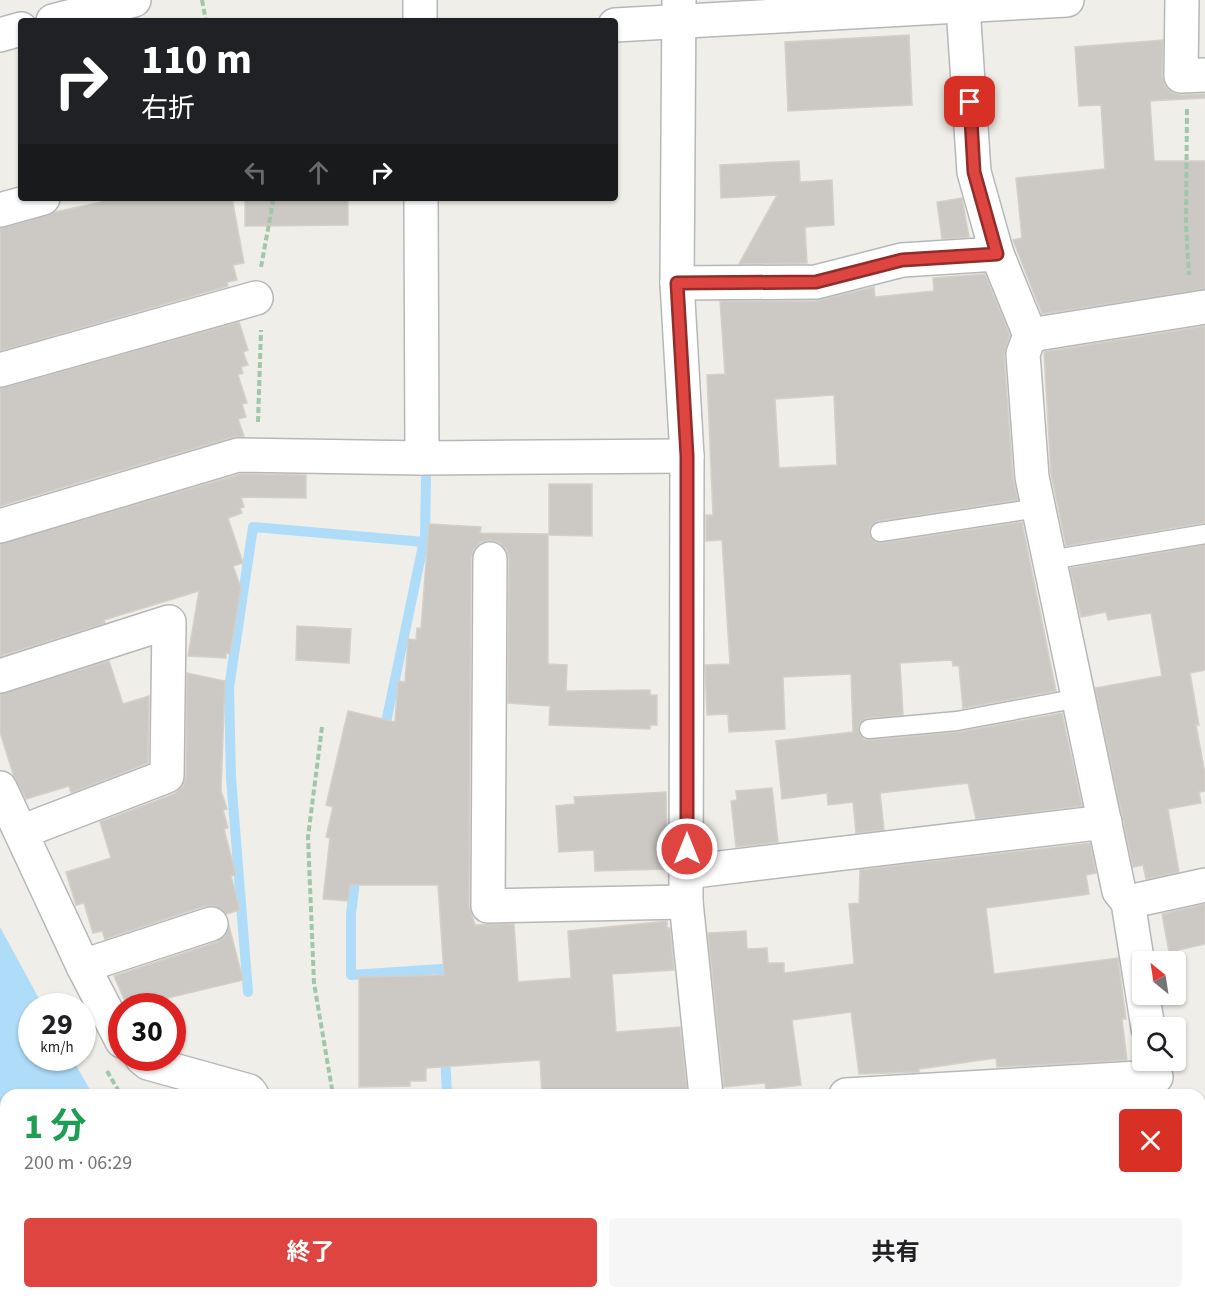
<!DOCTYPE html>
<html lang="ja">
<head>
<meta charset="utf-8">
<style>
	:root { --surface:#fff; --page:#f6f6f6; --text:#202124; --muted:#757577; --accent:#de4541 }
	body { margin:0; font-family:"Source Sans 3","Noto Sans JP",sans-serif; background:var(--page); color:var(--text); height:100vh; display:flex; flex-direction:column; font-size:22px; white-space:nowrap }
	* { box-sizing:border-box; margin:0 }
	p { font-size:20px; color:var(--muted) }
	.icon { flex:none; width:33px; height:33px; fill:none; stroke:currentColor; stroke-width:2; stroke-linecap:round; stroke-linejoin:round }
	.map { position:relative; flex:1; overflow:hidden }
	.side { position:absolute; left:0px; top:1089px; width:1206px; height:210px; display:flex; flex-direction:column; background:var(--surface); border-radius:18px 18px 0 0; box-shadow:0 2px 4px #0004 }
	.side>* { flex:none }
	.hud { position:absolute; left:18px; top:18px; width:600px; height:183px; border-radius:6px; box-shadow:0 2px 4px #0004; background:#202124; color:#fff; overflow:hidden }
	.needle { width:39px; rotate:330deg }
	.fabs { position:absolute; left:1132px; top:951px; display:grid; gap:12px }
	.fabs a { display:grid; place-items:center; width:54px; height:54px; border-radius:6px; background:var(--surface); box-shadow:0 2px 4px #0004; font-size:30px }
	.speed { position:absolute; left:18px; top:993px; display:flex; gap:12px; font-size:30px; font-weight:700; text-align:center }
	.speed>* { display:grid; place-content:center; width:78px; height:78px; border-radius:50%; background:var(--surface); box-shadow:0 2px 4px #0004; line-height:1 }
	.speed small { font-size:15px; font-weight:400 }
	.speed .limit { border:9px solid #d22; background:#fff; color:#111 }
	.pin { position:absolute; display:grid; place-items:center; width:51px; height:51px; color:#fff; margin:-26px; border-radius:12px; box-shadow:0 3px 9px #0006 }
	.me { position:absolute; width:66px; margin:-33px; rotate:0deg; stroke-linejoin:round; filter:drop-shadow(0 0 4px #0008) }
	.turn { display:flex; align-items:center; gap:21px; height:126px; padding:0 24px; font-size:27px }
	.turn .icon { width:78px; height:78px; stroke-width:2.5 }
	.turn b { display:block; font-size:42px; line-height:51px }
	.lanes { display:flex; align-items:center; height:57px; padding:0 24px; background:#0003; justify-content:center; gap:30px; direction:ltr }
	.lanes .off { opacity:.35 }
	.round { display:grid; place-items:center; flex:none; width:63px; height:63px; border-radius:6px; background:var(--page) }
	.headline { display:flex; align-items:center; justify-content:space-between; height:102px; padding:0 24px }
	h1 { font-size:36px; font-weight:700; line-height:45px; color:#1e9e55 }
	.cta { display:flex; gap:12px; margin-top:auto; padding:12px 24px }
	.cta a { flex:1; height:69px; border-radius:6px; background:var(--accent); color:#fff; font-size:24px; font-weight:700; line-height:69px; text-align:center }
	.cta a+a { background:var(--page); color:var(--text) }
	.map>svg:first-child { display:block }
</style>
</head>
<body>
<div class="map">
<svg width="1205" height="1299" viewBox="0 0 1205 1299">
	<rect width="100%" height="100%" fill="#f0eee8"/>
	<g fill="#afddf9">
		<polygon points="0,927 43,1006 32,1006 32,1058 72,1058 93,1095 6,1095 6,1117 0,1105"/>
		<polygon points="75,1293 162,1293 163,1299 77,1299"/>
	</g>
	<g fill="none" stroke-linecap="round" stroke-linejoin="round">
		<g stroke="#afddf9" stroke-width="10">
			<polyline points="384,732 425,536 426,478"/>
			<polyline points="356,873 351,914 351,975 441,969 442,989"/>
			<polyline points="248,992 231,778 229,688 253,527 424,542"/>
			<polyline points="445,1053 447,1095"/>
			<polyline points="694,1299 696,1293"/>
		</g>
	</g>
	<g fill="#ccc9c5" stroke="#d5d0c7" stroke-width="1.5" fill-rule="evenodd">
		<polygon points="909,35 912,105 788,111 785,42"/>
		<polygon points="1163,40 1162,76 1165,86 1173,93 1181,95 1205,94 1205,98 1150,101 1154,161 1205,161 1205,289 1042,314 1013,240 1022,238 1016,178 1105,169 1101,105 1079,106 1075,47"/>
		<polygon points="799,161 800,182 832,180 834,225 805,227 807,263 739,264 777,195 721,198 720,165"/>
		<polygon points="120,198 232,198 244,263 233,265 237,280 227,282 228,286 0,351 0,228 55,212"/>
		<polygon points="245,198 348,198 348,225 245,226"/>
		<polygon points="962,198 969,237 942,239 937,202"/>
		<path d="M985,274L1010,335L1004,355L1013,478L1018,500L878,521L870,527L869,534L875,542L882,543L1022,522L1056,691L963,708L959,666H953L952,660L900,663L903,715L867,718L859,724L858,731L864,739L870,740L959,732L1062,713L1082,806L976,819L968,783L880,793L884,830L856,833L853,802L828,805L827,793L782,799L776,741L853,732L851,674L783,677L785,729L729,732L728,714L707,715L705,665L730,664L722,540L706,541V515H713L707,375L725,374L720,301H816L874,287L875,297L934,291L933,278ZM834,395L837,465L779,468L775,399Z"/>
		<polygon points="239,322 248,350 243,352 248,365 241,367 243,373 238,375 247,403 242,404 246,417 238,419 244,436 233,437 0,506 0,388"/>
		<polygon points="1205,326 1205,523 1066,546 1051,474 1044,352"/>
		<polygon points="241,474 306,475 306,498 241,497 244,507 240,508 242,513 228,518 243,563 233,566 241,588 230,654 226,653 226,658 188,656 199,591 104,620 105,623 0,656 0,544"/>
		<polygon points="549,484 592,484 592,536 549,535"/>
		<polygon points="429,524 481,527 480,533 548,534 548,664 567,665 566,691 650,690 650,695 657,695 657,725 650,725 650,729 549,725 550,706 508,703 509,559 507,550 500,543 491,540 481,542 474,549 471,559 469,906 475,925 514,924 518,982 571,978 568,931 667,921 667,928 670,928 674,970 612,974 616,1032 680,1027 687,1090 614,1095 542,1095 540,1060 426,1068 426,1081 410,1081 410,1086 359,1087 359,977 444,975 438,885 350,885 348,901 323,899 330,838 326,837 333,807 326,805 348,711 395,722 398,681 405,682 408,639 416,640 417,628 421,628"/>
		<polygon points="1205,545 1205,670 1190,673 1199,725 1196,725 1205,774 1205,791 1199,792 1201,803 1168,809 1179,872 1146,879 1143,865 1133,867 1095,688 1162,676 1151,613 1108,620 1106,612 1081,617 1070,568"/>
		<polygon points="297,626 351,629 349,663 296,660"/>
		<polygon points="109,661 123,704 149,696 148,763 71,793 69,786 26,799 14,777 0,732 0,694"/>
		<polygon points="187,673 225,681 221,791 227,809 223,810 228,828 224,829 236,875 231,876 240,910 226,914 215,906 205,906 105,939 102,931 93,933 84,903 76,905 66,872 111,858 100,822 174,794 183,786 186,776"/>
		<polygon points="772,788 778,842 736,847 731,801 737,800 736,791"/>
		<polygon points="666,792 667,869 595,871 594,850 559,852 556,806 575,804 574,797"/>
		<polygon points="1090,843 1096,873 1086,875 1089,894 986,908 994,974 1118,958 1126,1019 1122,1019 1127,1060 997,1067 996,1058 919,1069 919,1072 859,1074 851,1012 792,1020 801,1085 766,1089 765,1083 724,1087 708,933 746,931 747,949 767,948 768,963 784,963 784,973 854,964 849,904 859,903 860,870"/>
		<polygon points="1205,904 1205,944 1169,952 1162,914"/>
		<polygon points="229,926 243,980 151,1002 152,1006 127,1006 114,976 217,942 225,936"/>
	</g>
	<g fill="none" stroke-linecap="round" stroke-linejoin="round">
		<defs>
			<g id="lane">
				<polyline points="880,532 1039,508"/>
				<polyline points="1050,560 1205,534"/>
				<polyline points="869,729 957,721 1079,698"/>
			</g>
			<g id="street">
				<polyline points="420,0 420,21"/>
				<polyline points="679,0 677,283 687,456 686,902 706,1095"/>
				<polyline points="1182,0 1181,76 1205,75"/>
				<polyline points="963,7 974,172 997,254 1030,335 1023,354 1032,477 1119,891 1128,902 1148,1028"/>
				<polyline points="53,21 134,0"/>
				<polyline points="615,25 1067,0"/>
				<polyline points="0,35 21,29"/>
				<polyline points="421,198 422,458 687,456"/>
				<polyline points="0,210 43,198"/>
				<polyline points="677,283 816,282 902,260 997,254"/>
				<polyline points="1030,335 1205,307"/>
				<polyline points="0,370 256,298"/>
				<polyline points="0,526 238,455 422,458"/>
				<polyline points="490,559 488,906 686,902"/>
				<polyline points="0,676 169,622 167,776 21,832"/>
				<polyline points="0,788 83,966 122,1041"/>
				<polyline points="686,872 1105,822"/>
				<polyline points="1128,902 1205,885"/>
				<polyline points="83,966 211,924"/>
				<polyline points="142,1058 148,1063 249,1091 252,1095"/>
				<polyline points="846,1095 1156,1077"/>
				<polyline points="1200,1261 1205,1260"/>
				<polyline points="194,1293 195,1299"/>
				<polyline points="1193,1293 1194,1299"/>
				<polyline points="671,1299 672,1293"/>
			</g>
			<polyline id="secondary" points="0,1262 6,1284"/>
		</defs>
		<use href="#lane" stroke="#b5b8bb" stroke-width="21"/>
		<use href="#street" stroke="#b5b8bb" stroke-width="36"/>
		<use href="#secondary" stroke="#b4b7bb" stroke-width="36"/>
		<g stroke="#a0c7a9" stroke-width="4" stroke-dasharray="6 3" stroke-linecap="butt">
			<polyline points="202,0 206,21"/>
			<polyline points="1187,109 1186,225 1189,275"/>
			<polyline points="261,267 273,202 271,198"/>
			<polyline points="258,422 261,330"/>
			<polyline points="322,727 308,837 314,983 333,1095"/>
			<polyline points="107,1071 121,1095"/>
		</g>
		<use href="#lane" stroke="#fff" stroke-width="18"/>
		<use href="#street" stroke="#fff" stroke-width="33"/>
		<use href="#secondary" stroke="#fff" stroke-width="33"/>
	</g>
	<g fill="none" stroke-linecap="round" stroke-linejoin="round">
		<defs>
			<polyline id="route" points="687,849 687,456 677,283 816,282 902,260 997,254 974,172 970,102"/>
		</defs>
		<use href="#route" stroke="#902d2a" stroke-width="15"/>
		<use href="#route" stroke="#de4541" stroke-width="10"/>
	</g>
</svg>
<div class="fabs">
<a><svg class="needle" viewBox="-14 -14 28 28"><path d="M0-13l5 13h-10z" fill="#e53935"/><path d="M0 13l5-13h-10z" fill="#757577"/></svg></a>
<a><svg class="icon" aria-label="search" viewBox="0 0 24 24"><circle cx="10" cy="10" r="6"/><path d="M15 15l6 6"/></svg></a>
</div>
<div class="speed"><div>29<small>km/h</small></div><div class="limit">30</div></div>
<div class="pin" style="left:970px;top:102px;background:#d93025"><svg class="icon" aria-label="arrive" viewBox="0 0 24 24"><path d="M6 21V4h12l-3 4 3 4H6"/></svg></div>
<svg class="me" style="left:687px;top:849px" viewBox="-20 -20 40 40"><circle r="17" fill="#de4541" stroke="#fff" stroke-width="3"/><path d="M0-11L8 9 0 5-8 9z" fill="#fff"/></svg>
<div class="hud">
<div class="turn"><svg class="icon" aria-label="right" viewBox="0 0 24 24"><path d="M7 20v-9h11M14 6l5 5-5 5"/></svg><div><b>110 m</b>右折</div></div>
<div class="lanes"><svg class="icon off" aria-label="left" viewBox="0 0 24 24"><path d="M17 20v-9H6M10 6l-5 5 5 5"/></svg><svg class="icon off" aria-label="ahead" viewBox="0 0 24 24"><path d="M12 20V5M6 11l6-6 6 6"/></svg><svg class="icon" aria-label="right" viewBox="0 0 24 24"><path d="M7 20v-9h11M14 6l5 5-5 5"/></svg></div>
</div>
<section class="side">
<div class="headline"><div><h1>1 分</h1><p>200 m · 06:29</p></div><a class="round" style="background:#d93025;color:#fff"><svg class="icon" aria-label="close" viewBox="0 0 24 24"><path d="M6 6l12 12M18 6L6 18"/></svg></a></div>
<div class="cta"><a>終了</a><a>共有</a></div>
</section>
</div>
</body>
</html>
